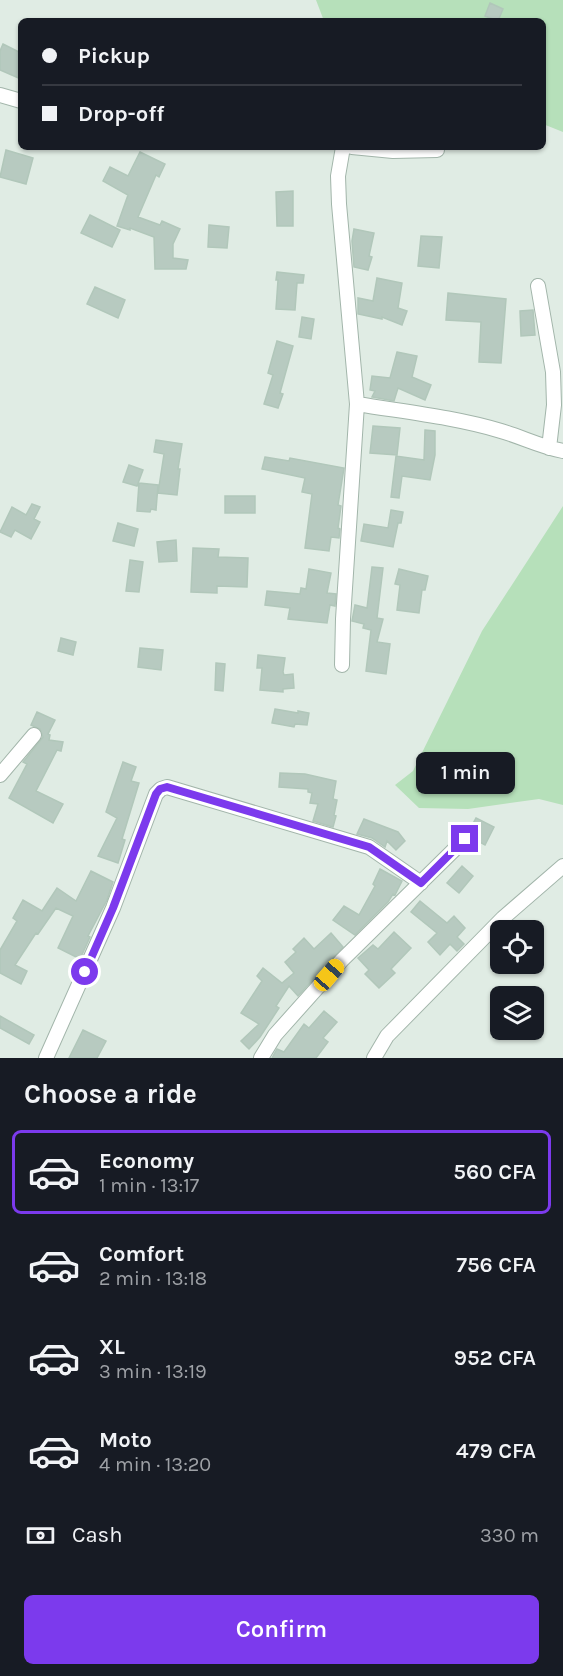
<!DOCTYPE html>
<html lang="en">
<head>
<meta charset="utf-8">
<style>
	body { margin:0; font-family:Karla,sans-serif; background:#242831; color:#f1f3f6; height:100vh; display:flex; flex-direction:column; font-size:22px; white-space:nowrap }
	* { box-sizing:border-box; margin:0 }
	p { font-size:20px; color:#9ea1a6 }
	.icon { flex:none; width:33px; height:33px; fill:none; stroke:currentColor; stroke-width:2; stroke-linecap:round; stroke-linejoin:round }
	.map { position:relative; height:1058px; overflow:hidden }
	.details { display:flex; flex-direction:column; background:#171b24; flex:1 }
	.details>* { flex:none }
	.guide { position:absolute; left:18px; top:18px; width:528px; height:132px; border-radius:9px; box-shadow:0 2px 4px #0004; display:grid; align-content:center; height:132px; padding:0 24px; background:#171b24 }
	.buttons { position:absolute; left:490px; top:920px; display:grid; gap:12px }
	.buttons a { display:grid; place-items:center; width:54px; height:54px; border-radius:9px; background:#171b24; box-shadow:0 2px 4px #0004; font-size:30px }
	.end { position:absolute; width:27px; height:27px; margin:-14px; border:8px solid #7c3aed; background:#fff; box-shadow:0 0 0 3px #fff }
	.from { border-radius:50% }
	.bubble { position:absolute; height:42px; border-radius:9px; background:#171b24; box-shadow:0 2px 4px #0004; font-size:20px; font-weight:600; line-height:42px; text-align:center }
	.car { position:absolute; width:18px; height:36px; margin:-18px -9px; border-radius:8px; box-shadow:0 0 4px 2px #0007; background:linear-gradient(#f5c518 24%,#345 0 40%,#f5c518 0 76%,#345 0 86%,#f5c518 0) }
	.guide b { display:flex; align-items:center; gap:21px; height:57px; font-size:22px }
	.guide b+b { border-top:2px solid #363941 }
	.guide i { width:15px; height:15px; background:#f1f3f6 }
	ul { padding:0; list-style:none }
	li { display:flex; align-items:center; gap:18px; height:84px; margin:0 12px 9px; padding:0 12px; border:3px solid transparent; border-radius:9px }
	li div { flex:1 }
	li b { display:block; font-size:22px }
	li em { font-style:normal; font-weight:600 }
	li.on { border-color:#7c3aed }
	li>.icon { width:54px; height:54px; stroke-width:1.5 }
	h2 { padding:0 24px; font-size:27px; line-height:72px }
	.pay { display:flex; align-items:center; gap:15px; height:66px; padding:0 24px; font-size:22px }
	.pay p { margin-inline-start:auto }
	.button { display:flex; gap:12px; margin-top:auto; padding:12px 24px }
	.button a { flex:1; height:69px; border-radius:9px; background:#7c3aed; color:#fff; font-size:24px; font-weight:600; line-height:69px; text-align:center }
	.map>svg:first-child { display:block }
</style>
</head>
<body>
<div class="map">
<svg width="563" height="1058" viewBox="0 0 563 1058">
	<rect width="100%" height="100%" fill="#e0ece4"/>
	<path fill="#b6e0ba" d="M 316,0 L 563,0 L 563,132 L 543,124 L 543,21 L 324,21 Z
		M 563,506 L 563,805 L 539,799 L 468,809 L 419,808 L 395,785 L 413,771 L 482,631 Z"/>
	<path fill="#b7cac0" stroke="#b1c7ba" stroke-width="1.5" d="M 490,3 L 503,9 L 498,21 L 485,16 Z
		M 3,44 L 21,53 L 21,79 L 0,70 L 0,51 Z
		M 6,150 L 33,158 L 26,184 L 0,177 Z
		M 140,152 L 165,164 L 159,177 L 156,175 L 138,217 L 160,225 L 162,221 L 180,229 L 173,244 L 173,258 L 188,260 L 186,269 L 155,269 L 154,237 L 130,228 L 130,230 L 117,226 L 128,195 L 103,181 L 110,167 L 128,176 Z
		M 293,191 L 293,226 L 277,226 L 276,192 Z
		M 90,215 L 120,230 L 112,247 L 81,233 Z
		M 209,225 L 229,227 L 227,248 L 208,247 Z
		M 354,229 L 374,233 L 369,256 L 372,257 L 368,270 L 354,267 L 352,241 Z
		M 421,236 L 442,237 L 439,268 L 418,266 Z
		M 277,272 L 304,275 L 303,283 L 297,283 L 295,310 L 276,309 L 278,280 L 276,280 Z
		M 377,278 L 402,283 L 398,308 L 407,311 L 402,325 L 382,317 L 382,319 L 358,314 L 358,298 L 373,301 Z
		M 95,287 L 125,300 L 118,318 L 87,304 Z
		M 448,293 L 506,299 L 501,363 L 479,362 L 481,322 L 446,320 Z
		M 533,310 L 535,335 L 521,336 L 520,311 Z
		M 302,317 L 314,319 L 311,339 L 299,337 Z
		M 277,341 L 293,346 L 280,393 L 283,394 L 278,408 L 264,404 L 273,375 L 268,373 Z
		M 397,352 L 417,356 L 412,377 L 431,385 L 425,400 L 398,388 L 394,401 L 372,397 L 375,391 L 370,390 L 372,376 L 390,378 Z
		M 373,426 L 400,428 L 397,455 L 370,453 Z
		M 425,430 L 435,431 L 435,455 L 430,480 L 402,476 L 399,498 L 391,497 L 396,456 L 424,460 Z
		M 156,440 L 182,444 L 178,469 L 180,469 L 177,495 L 158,493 L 164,454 L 154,452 Z
		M 265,457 L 289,461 L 290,458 L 344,468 L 338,505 L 341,506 L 338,528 L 340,529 L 339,538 L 331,537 L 329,551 L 305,548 L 312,494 L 302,492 L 305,478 L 262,469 Z
		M 129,465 L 143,470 L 137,486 L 123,482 Z
		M 139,483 L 158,485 L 156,510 L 151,509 L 150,512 L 137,511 Z
		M 225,496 L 255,496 L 255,513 L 225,513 Z
		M 32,504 L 40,507 L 34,519 L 40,522 L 31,539 L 15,530 L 11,537 L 0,532 L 12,507 L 26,515 Z
		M 391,510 L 403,512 L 401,523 L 398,523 L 393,547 L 361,541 L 364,524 L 388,528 Z
		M 118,523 L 138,529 L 134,546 L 113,541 Z
		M 176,540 L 177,561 L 159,562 L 157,542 Z
		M 193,548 L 219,549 L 218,557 L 248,558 L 247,587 L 217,586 L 217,593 L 191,592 Z
		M 130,560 L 143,562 L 139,592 L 126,591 Z
		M 372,567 L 383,568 L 377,618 L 383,619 L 377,642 L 390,644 L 386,674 L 366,671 L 371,630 L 363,628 L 364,624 L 352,621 L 355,605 L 367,608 Z
		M 309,569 L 331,573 L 327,593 L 336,594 L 335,606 L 330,605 L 327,623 L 288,619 L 290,608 L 265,605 L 267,591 L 300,594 L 301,588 L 306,589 Z
		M 399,569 L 428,576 L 425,590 L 422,590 L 419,613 L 397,610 L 400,585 L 395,584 Z
		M 61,638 L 76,642 L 73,655 L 58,651 Z
		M 140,648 L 163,650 L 161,670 L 138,667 Z
		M 258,655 L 285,658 L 283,672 L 284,675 L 293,674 L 294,688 L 283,689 L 283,692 L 260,690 L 262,668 L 257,668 Z
		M 216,663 L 225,664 L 223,691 L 215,690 Z
		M 275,709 L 298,713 L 298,711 L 309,713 L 307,725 L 295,724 L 294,727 L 272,723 Z
		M 37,712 L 55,720 L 48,734 L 50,735 L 49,740 L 63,742 L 61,751 L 57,750 L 36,791 L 63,804 L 53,823 L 9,798 L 27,764 L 23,762 L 43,737 L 40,729 L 31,725 Z
		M 123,762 L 136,767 L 131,781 L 139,783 L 122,839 L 125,840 L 118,863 L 98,856 L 117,818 L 106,812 Z
		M 280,773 L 305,774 L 336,781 L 333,799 L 337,800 L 334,815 L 336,816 L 333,827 L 313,821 L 318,804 L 310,803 L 312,793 L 308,792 L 308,789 L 279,787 Z
		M 476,818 L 494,827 L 485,845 L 474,839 L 469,831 Z
		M 364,819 L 398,832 L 405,841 L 396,850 L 387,841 L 385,847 L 372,838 L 357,834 Z
		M 462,866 L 473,876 L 459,893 L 447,883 Z
		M 380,869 L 402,881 L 395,895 L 393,894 L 388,902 L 355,935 L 333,920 L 344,906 L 359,915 L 375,886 L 373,884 Z
		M 91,871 L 113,882 L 107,900 L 88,936 L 90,937 L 80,959 L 58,948 L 73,916 L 56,908 L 38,934 L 36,933 L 15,965 L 27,971 L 21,984 L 0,973 L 0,950 L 17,921 L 13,918 L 23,900 L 42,911 L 57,888 L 76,901 Z
		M 420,901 L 447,923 L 454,916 L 465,928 L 457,937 L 464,944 L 457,951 L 450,944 L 440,955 L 428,942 L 437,933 L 411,912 Z
		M 394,932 L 411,948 L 391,969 L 395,973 L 379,988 L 365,974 L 369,970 L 358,958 L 373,945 L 378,949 Z
		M 331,933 L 343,947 L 298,996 L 289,986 L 276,1006 L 279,1008 L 260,1037 L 249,1049 L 241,1041 L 259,1024 L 241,1013 L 262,981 L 257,976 L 263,968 L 282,983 L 294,973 L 285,962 L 296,952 L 293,949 L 304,938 L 314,949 Z
		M 324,1011 L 337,1022 L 323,1038 L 328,1042 L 316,1058 L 272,1058 L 277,1049 L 284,1052 L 304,1024 L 309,1028 Z
		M 0,1016 L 34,1035 L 29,1044 L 0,1028 Z
		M 83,1030 L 106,1041 L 97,1058 L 69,1058 Z"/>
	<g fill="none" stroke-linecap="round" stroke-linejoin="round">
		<defs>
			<path id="minor" d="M 0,95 L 21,101
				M 352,147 L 393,151 L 437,150
				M 538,286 L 553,372 L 554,405 L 549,448
				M 357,404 C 405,412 454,417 501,431 C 522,437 541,447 563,451
				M 342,665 L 343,619 L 357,404 L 339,204 L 338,176 L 343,147
				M 0,775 L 34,735
				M 46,1058 L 113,908 L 156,794 L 161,789 L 167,787 L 369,847 L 421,883
				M 261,1058 L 275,1035 L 342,960 L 465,839
				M 374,1058 L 387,1036 L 503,918 L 563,866"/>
		</defs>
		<use href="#minor" stroke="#a2b5aa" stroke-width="16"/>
		<use href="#minor" stroke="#fff" stroke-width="14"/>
	</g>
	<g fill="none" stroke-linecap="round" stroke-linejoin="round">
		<path stroke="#7c3aed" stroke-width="8" d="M 85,972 L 113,908 L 156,794 L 160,789 L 167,787 L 369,847 L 421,883 L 465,839"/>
	</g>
</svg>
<div class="buttons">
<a><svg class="icon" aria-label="locate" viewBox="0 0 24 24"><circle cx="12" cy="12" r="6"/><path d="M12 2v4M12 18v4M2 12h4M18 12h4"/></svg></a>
<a><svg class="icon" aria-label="layers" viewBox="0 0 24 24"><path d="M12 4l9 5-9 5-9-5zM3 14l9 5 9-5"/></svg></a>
</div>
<i class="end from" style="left:85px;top:972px"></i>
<i class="end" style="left:465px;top:839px"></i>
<div class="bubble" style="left:416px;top:752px;width:99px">1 min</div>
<i class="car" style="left:329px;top:975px;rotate:41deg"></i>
<div class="guide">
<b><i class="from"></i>Pickup</b>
<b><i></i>Drop-off</b>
</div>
</div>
<section class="details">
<h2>Choose a ride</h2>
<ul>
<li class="on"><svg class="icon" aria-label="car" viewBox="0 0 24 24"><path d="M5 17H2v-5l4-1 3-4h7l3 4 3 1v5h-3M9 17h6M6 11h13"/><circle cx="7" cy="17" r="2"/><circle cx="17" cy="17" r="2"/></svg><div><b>Economy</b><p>1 min · 13:17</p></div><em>560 CFA</em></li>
<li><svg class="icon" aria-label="car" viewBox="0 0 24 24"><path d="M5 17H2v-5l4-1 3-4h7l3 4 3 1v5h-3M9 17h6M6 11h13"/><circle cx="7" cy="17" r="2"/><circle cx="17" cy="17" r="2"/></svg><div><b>Comfort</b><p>2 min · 13:18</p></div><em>756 CFA</em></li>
<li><svg class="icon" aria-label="car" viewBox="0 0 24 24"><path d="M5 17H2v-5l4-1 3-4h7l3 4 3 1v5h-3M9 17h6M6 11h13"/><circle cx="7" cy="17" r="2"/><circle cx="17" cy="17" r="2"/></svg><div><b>XL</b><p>3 min · 13:19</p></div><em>952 CFA</em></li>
<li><svg class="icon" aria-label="car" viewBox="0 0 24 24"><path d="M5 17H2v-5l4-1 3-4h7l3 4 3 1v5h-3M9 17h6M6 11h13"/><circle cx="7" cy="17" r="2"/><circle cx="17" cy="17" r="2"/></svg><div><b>Moto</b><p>4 min · 13:20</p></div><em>479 CFA</em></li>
</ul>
<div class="pay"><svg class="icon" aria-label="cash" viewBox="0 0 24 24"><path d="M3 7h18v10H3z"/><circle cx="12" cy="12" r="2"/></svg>Cash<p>330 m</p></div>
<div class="button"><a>Confirm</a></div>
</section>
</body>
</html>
